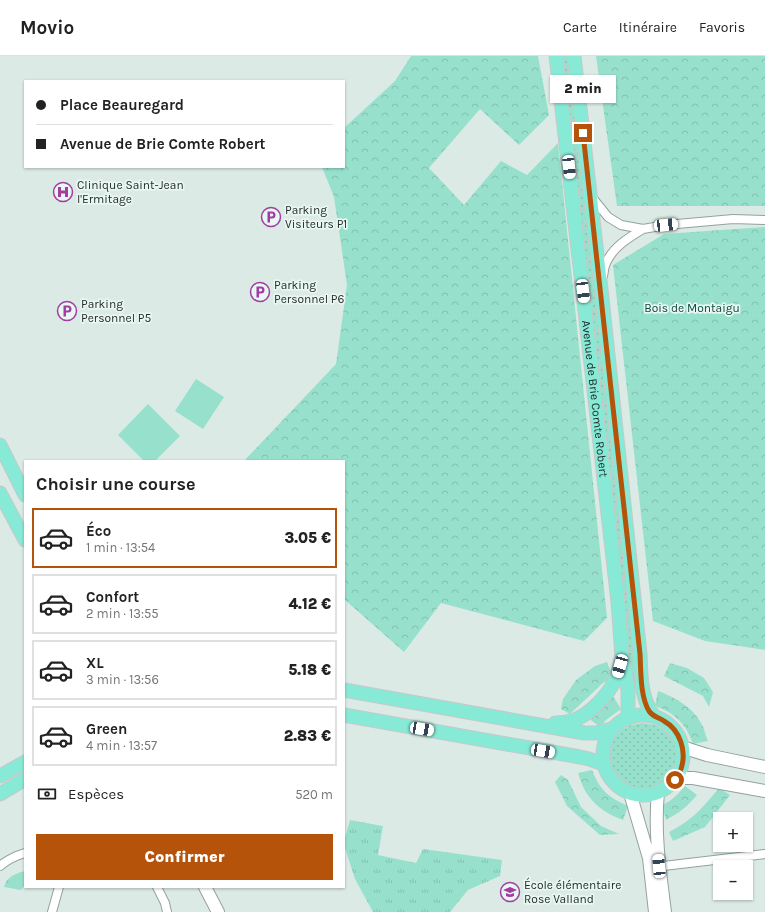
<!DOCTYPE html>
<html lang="fr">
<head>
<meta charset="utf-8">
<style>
	body { margin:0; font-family:Karla,sans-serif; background:#f6f6f6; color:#222; height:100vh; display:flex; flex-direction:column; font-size:15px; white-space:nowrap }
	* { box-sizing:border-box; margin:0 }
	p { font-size:13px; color:#767676 }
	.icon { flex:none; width:22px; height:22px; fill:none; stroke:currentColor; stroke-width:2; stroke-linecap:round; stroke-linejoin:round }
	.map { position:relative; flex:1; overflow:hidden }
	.sheet { position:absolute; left:24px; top:404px; width:321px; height:428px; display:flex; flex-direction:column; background:#fff; border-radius:0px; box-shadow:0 1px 3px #0004 }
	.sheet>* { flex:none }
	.banner { position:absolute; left:24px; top:24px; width:321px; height:88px; border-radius:0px; box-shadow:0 1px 3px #0004; display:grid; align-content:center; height:88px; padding:0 12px; background:#fff }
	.buttons { position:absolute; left:713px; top:756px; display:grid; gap:8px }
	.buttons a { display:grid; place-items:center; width:40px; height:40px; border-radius:0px; background:#fff; box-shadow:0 1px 3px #0004; font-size:20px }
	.end { position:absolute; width:18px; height:18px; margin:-9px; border:5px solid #b45309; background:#fff; box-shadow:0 0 0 2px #fff }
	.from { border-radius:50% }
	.bubble { position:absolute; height:28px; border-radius:0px; background:#fff; box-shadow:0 1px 3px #0004; font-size:13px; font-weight:800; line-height:28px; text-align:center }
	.car { position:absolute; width:12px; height:24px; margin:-12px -6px; border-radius:5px; box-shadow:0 0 3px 1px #0007; background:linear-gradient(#fff 24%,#345 0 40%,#fff 0 76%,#345 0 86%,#fff 0) }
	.banner b { display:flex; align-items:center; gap:14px; height:38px; font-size:15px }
	.banner b+b { border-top:1px solid #e0e0e0 }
	.banner i { width:10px; height:10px; background:#222 }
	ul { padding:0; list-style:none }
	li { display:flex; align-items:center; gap:12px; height:60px; margin:0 8px 6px; padding:0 4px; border:2px solid #e0e0e0; border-radius:0px }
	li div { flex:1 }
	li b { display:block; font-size:15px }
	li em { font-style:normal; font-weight:800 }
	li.selected { border-color:#b45309 }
	li>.icon { width:36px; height:36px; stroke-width:1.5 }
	h2 { padding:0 12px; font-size:18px; line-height:48px }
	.pay { display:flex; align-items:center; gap:10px; height:44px; padding:0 12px; font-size:15px }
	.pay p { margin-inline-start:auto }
	.action { display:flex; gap:8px; margin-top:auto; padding:8px 12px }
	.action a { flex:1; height:46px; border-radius:0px; background:#b45309; color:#fff; font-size:16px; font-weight:800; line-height:46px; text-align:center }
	header { display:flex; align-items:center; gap:24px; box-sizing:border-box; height:56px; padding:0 20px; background:#fff; border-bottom:1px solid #e0e0e0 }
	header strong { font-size:19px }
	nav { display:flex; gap:22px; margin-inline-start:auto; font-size:14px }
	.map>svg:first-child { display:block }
</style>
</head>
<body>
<header>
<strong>Movio</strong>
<nav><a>Carte</a><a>Itinéraire</a><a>Favoris</a></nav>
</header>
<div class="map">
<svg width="765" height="856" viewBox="0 0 765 856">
	<defs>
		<pattern id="grass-dots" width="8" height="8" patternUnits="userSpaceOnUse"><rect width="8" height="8" fill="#97e1cc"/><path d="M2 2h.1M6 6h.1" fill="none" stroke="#82c1af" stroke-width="1.8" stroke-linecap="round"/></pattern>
		<pattern id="forest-crowns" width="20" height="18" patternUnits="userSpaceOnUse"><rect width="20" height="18" fill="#97e1cc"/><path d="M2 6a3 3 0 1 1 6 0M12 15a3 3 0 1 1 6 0" fill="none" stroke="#82c1af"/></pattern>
		<pattern id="park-tufts" width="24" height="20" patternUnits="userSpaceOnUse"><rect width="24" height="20" fill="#97e1cc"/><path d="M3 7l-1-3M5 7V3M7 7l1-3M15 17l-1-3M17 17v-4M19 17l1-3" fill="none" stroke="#82c1af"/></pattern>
	</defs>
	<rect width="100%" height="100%" fill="#dbeae5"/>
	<path fill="url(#grass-dots)" d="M 559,0 L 569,0 L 639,633 L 631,634 Z
		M609 701a34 34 0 1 1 68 0a34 34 0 1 1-68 0Z"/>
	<path fill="url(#forest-crowns)" d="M 411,0 L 538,0 L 549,59 L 519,89 L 480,53 L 429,112 L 464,149 L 501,105 L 527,119 L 558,87 L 607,562 L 584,585 L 441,547 L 404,596 L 344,543 L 344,405 L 244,405 L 336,308 L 347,229 L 334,141 L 322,111 L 344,111 L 344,72 L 395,25 Z
		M 596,0 L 765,0 L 765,150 L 617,150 Z
		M 765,171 L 765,594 L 705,585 L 653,565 L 613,209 L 664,178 Z
		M 607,606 L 613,622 L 603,627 L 570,658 L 561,653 L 563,643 L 576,624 L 595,610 Z
		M 670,607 L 687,612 L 704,622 L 713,636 L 709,651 L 703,640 L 664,620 Z
		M 658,635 C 677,642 696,653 704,673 C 705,677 706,681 708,685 L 693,688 C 686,668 675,657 655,650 Z
		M 613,640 L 621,653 L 606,664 L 600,671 L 588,662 Z
		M 592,714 C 600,734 608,741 628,750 L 623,764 C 599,755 585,742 578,717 Z
		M 561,719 L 568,724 L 581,751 L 601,770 L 619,778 L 600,779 L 567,750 L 555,726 Z
		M 685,730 L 697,739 C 688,750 679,757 666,764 L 662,749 C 672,745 678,738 685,730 Z
		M 719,732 L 730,739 L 705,771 L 673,785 L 669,776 C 693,764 703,751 719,732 Z"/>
	<path fill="url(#park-tufts)" d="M 350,764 L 383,770 L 378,799 L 416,807 L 423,793 L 502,804 L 500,820 L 468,834 L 450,856 L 373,856 L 355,823 L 344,789 L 344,785 Z
		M 25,815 L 25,829 L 21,834 L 4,831 C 7,820 15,818 25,815 Z"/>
	<path fill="#97e1cc" d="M 196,323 L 224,341 L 203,373 L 175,355 Z
		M 148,348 L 180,380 L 155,405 L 144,405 L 118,379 Z"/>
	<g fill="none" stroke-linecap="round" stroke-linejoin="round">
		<defs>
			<path id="street" d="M 591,140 L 608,161 L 621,169 L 643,173 L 666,169 L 733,163 L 765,164
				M 603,220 C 604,216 604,211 606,207 C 613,191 628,182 643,173
				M 0,810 C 7,804 15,800 25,797
				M 655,811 L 765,798
				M 157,831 L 165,847 L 167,856
				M 52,856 L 59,831"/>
			<path id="secondary" d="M 682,691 L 707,699 L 765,711
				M 675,724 L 684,722 L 693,722 L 765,735
				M 658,736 C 654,777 660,816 665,856
				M 630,737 L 649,802 L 655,856
				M 205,831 L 218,856"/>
			<g id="primary">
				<path id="s1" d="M 556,0 L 618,546 L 622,601 L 628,635 L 628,661"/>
				<path d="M 574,0 L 601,233 L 640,598 C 641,619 640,642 654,660"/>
				<path d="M 0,389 L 25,439"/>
				<path d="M 0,437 L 25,484"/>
				<path d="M 344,634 L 584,677 L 596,677 L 611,673"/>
				<circle cx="643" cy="699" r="40"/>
				<path d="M 344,659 L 580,701 L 589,703 L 603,708"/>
				<path d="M 555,667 C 561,667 568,666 574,664 C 589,659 607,640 614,626 C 618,619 619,612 621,605"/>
				<path d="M 0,720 L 25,706"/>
				<path d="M 0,738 L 25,723"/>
			</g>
		</defs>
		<use href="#street" stroke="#94a29e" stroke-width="10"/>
		<use href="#secondary" stroke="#94a29e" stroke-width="14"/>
		<use href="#primary" stroke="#c7c8c8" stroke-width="15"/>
		<use href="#street" stroke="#fff" stroke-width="8"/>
		<use href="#secondary" stroke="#fff" stroke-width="12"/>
		<use href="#primary" stroke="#87ead6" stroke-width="13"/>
	</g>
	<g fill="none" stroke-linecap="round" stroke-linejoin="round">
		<path stroke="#b45309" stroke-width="5" d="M 583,77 L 640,598 C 641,615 640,640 649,655 C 653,661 658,661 664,665 C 680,674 687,695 681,713 C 679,717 677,720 675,724"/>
	</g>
	<defs>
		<symbol id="hospital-ring" viewBox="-11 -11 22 22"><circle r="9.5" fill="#e8f7f2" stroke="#a23ea3" stroke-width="1.5"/><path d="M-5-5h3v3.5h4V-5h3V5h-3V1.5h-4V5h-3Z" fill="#a23ea3"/></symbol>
		<symbol id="parking-ring" viewBox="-11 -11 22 22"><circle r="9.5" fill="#e8f7f2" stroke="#a23ea3" stroke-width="1.5"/><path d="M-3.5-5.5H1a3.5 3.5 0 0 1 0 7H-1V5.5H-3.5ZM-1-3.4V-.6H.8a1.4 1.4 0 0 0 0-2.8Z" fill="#a23ea3"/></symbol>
		<symbol id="school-ring" viewBox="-11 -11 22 22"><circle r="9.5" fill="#e8f7f2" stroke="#a23ea3" stroke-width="1.5"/><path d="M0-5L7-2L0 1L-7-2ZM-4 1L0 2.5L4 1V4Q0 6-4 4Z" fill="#a23ea3"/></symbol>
	</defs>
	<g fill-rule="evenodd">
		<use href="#hospital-ring" x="52" y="125" width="22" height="22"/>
		<use href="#parking-ring" x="260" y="150" width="22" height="22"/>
		<use href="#parking-ring" x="249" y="225" width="22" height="22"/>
		<use href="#parking-ring" x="56" y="244" width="22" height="22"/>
		<use href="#school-ring" x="499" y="825" width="22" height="22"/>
	</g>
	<g text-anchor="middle" stroke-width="3.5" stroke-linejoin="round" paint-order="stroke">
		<g font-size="12" fill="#262c2a" stroke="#e8f7f2" text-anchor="start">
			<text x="77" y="133">Clinique Saint-Jean<tspan x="77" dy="14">l'Ermitage</tspan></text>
			<text x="285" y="158">Parking<tspan x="285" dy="14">Visiteurs P1</tspan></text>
			<text x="274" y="233">Parking<tspan x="274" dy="14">Personnel P6</tspan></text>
			<text x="81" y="252">Parking<tspan x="81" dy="14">Personnel P5</tspan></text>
			<text x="524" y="833">École élémentaire<tspan x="524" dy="14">Rose Valland</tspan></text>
		</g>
		<g font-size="12" fill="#0e493c" stroke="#e8f7f2">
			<text x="692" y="256">Bois de Montaigu</text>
		</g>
		<g font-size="12" fill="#262c2a" stroke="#e8f7f2">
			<text dy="4" stroke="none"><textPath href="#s1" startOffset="345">Avenue de Brie Comte Robert</textPath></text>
		</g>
	</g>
</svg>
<div class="buttons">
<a>+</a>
<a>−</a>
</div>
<i class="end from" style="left:675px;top:724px"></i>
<i class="end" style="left:583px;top:77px"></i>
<div class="bubble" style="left:550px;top:19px;width:66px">2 min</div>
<i class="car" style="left:569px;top:111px;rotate:174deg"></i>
<i class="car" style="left:666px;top:169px;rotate:84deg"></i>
<i class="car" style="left:583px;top:235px;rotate:173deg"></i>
<i class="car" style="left:620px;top:610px;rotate:196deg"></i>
<i class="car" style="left:422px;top:673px;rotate:100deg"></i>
<i class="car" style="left:543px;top:695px;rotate:100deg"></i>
<i class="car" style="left:659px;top:810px;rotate:355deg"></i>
<div class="banner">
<b><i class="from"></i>Place Beauregard</b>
<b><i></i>Avenue de Brie Comte Robert</b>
</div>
<section class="sheet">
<h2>Choisir une course</h2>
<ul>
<li class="selected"><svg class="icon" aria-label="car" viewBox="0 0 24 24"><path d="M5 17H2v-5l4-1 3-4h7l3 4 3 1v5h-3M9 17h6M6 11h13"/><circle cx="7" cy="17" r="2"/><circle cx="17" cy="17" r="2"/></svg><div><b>Éco</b><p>1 min · 13:54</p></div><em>3.05 €</em></li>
<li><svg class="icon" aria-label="car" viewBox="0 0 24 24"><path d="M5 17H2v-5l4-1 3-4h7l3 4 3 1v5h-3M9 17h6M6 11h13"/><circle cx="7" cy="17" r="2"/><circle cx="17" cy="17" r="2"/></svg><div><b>Confort</b><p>2 min · 13:55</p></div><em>4.12 €</em></li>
<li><svg class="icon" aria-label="car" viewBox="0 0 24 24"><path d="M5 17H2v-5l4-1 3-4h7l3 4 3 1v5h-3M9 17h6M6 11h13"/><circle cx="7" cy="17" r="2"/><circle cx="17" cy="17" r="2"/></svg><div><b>XL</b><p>3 min · 13:56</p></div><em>5.18 €</em></li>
<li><svg class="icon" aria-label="car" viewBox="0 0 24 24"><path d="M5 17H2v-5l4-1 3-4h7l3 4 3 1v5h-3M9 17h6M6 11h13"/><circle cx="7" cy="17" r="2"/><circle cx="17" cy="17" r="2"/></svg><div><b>Green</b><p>4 min · 13:57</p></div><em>2.83 €</em></li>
</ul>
<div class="pay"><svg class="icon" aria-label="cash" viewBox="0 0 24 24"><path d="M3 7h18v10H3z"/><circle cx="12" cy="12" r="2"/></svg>Espèces<p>520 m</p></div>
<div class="action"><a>Confirmer</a></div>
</section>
</div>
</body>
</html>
